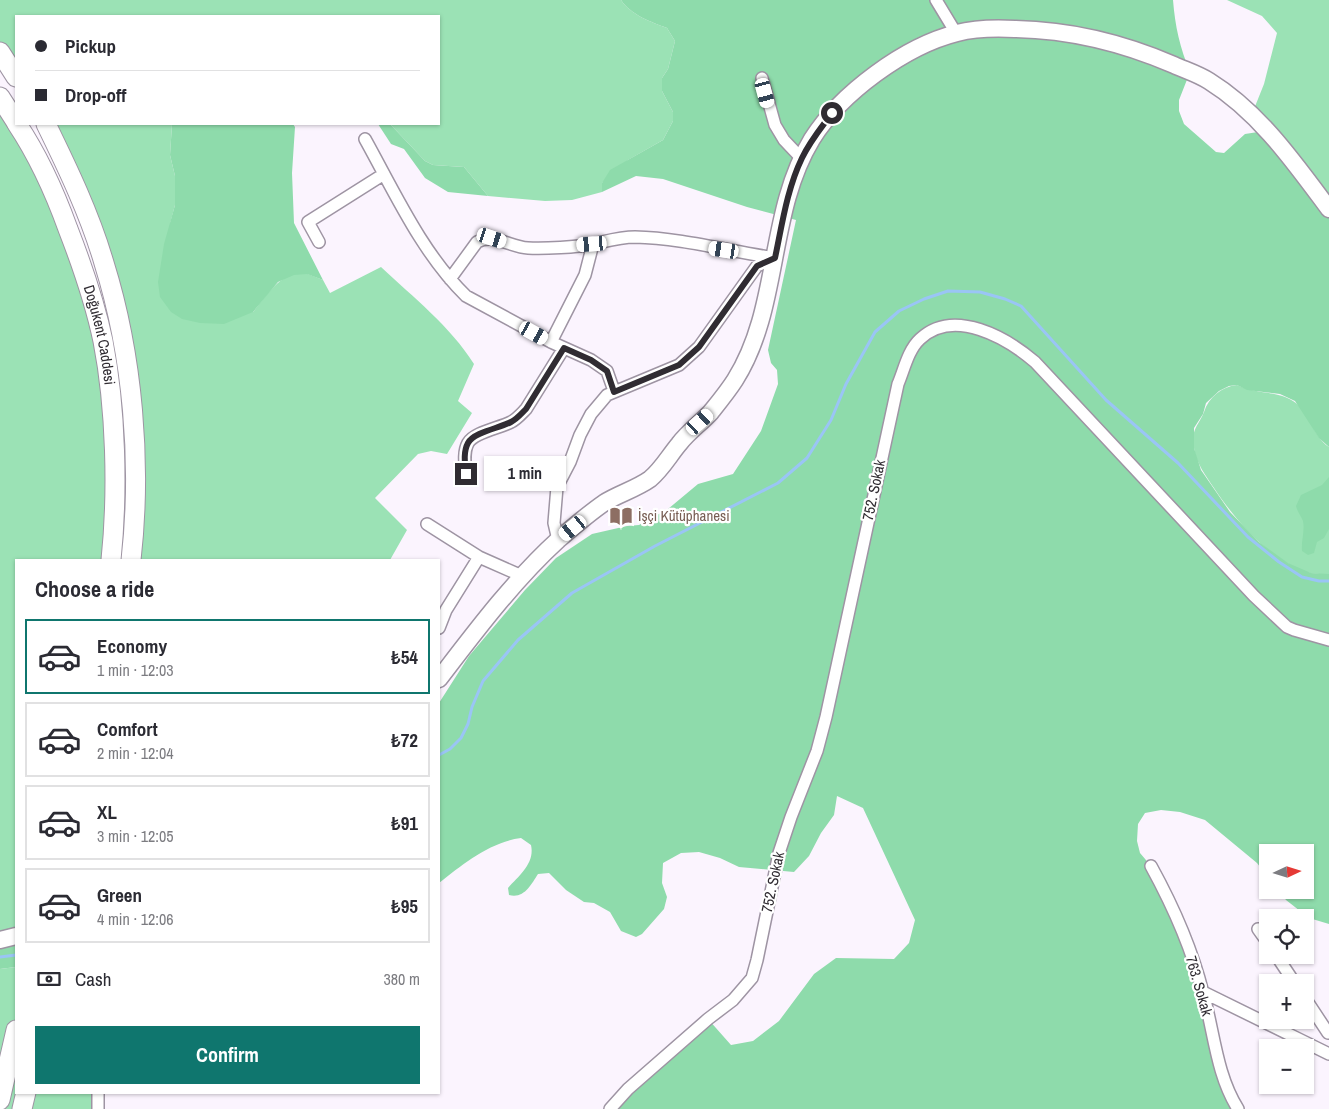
<!DOCTYPE html>
<html lang="en">
<head>
<meta charset="utf-8">
<style>
	body { margin:0; font-family:"Archivo Narrow",sans-serif; background:#f2f2f3; color:#2b2b33; height:100vh; display:flex; flex-direction:column; font-size:19px; white-space:nowrap }
	* { box-sizing:border-box; margin:0 }
	p { font-size:16px; color:#7c7c81 }
	.icon { flex:none; width:28px; height:28px; fill:none; stroke:currentColor; stroke-width:2; stroke-linecap:round; stroke-linejoin:round }
	.map { position:relative; flex:1; overflow:hidden }
	.details { position:absolute; left:15px; top:559px; width:425px; height:535px; display:flex; flex-direction:column; background:#fff; border-radius:0px; box-shadow:0 1px 4px #0004 }
	.details>* { flex:none }
	.guide { position:absolute; left:15px; top:15px; width:425px; height:110px; border-radius:0px; box-shadow:0 1px 4px #0004; display:grid; align-content:center; height:110px; padding:0 20px; background:#fff }
	.needle { width:32px; rotate:86deg }
	.fabs { position:absolute; left:1259px; top:844px; display:grid; gap:10px }
	.fabs a { display:grid; place-items:center; width:55px; height:55px; border-radius:0px; background:#fff; box-shadow:0 1px 4px #0004; font-size:25px }
	.end { position:absolute; width:22px; height:22px; margin:-11px; border:6px solid #302c32; background:#fff; box-shadow:0 0 0 2px #fff }
	.from { border-radius:50% }
	.bubble { position:absolute; height:35px; border-radius:0px; background:#fff; box-shadow:0 1px 4px #0004; font-size:16px; font-weight:700; line-height:35px; text-align:center }
	.car { position:absolute; width:15px; height:30px; margin:-15px -8px; border-radius:6px; box-shadow:0 0 4px 1px #0007; background:linear-gradient(#fff 24%,#345 0 40%,#fff 0 76%,#345 0 86%,#fff 0) }
	.guide b { display:flex; align-items:center; gap:18px; height:48px; font-size:19px }
	.guide b+b { border-top:1px solid #e1e1e2 }
	.guide i { width:12px; height:12px; background:#2b2b33 }
	ul { padding:0; list-style:none }
	li { display:flex; align-items:center; gap:15px; height:75px; margin:0 10px 8px; padding:0 10px; border:2px solid #e1e1e2; border-radius:0px }
	li div { flex:1 }
	li b { display:block; font-size:19px }
	li em { font-style:normal; font-weight:700 }
	li.current { border-color:#0f766e }
	li>.icon { width:45px; height:45px; stroke-width:1.5 }
	h2 { padding:0 20px; font-size:22px; line-height:60px }
	.pay { display:flex; align-items:center; gap:12px; height:55px; padding:0 20px; font-size:19px }
	.pay p { margin-inline-start:auto }
	.primary-button { display:flex; gap:10px; margin-top:auto; padding:10px 20px }
	.primary-button a { flex:1; height:58px; border-radius:0px; background:#0f766e; color:#fff; font-size:20px; font-weight:700; line-height:58px; text-align:center }
	.map>svg:first-child { display:block }
</style>
</head>
<body>
<div class="map">
<svg width="1329" height="1109" viewBox="0 0 1329 1109">
	<rect width="100%" height="100%" fill="#fbf4fe"/>
	<path fill="#9be2b5" d="M 0,0 L 621,0 C 631,15 651,22 667,28 L 675,41 L 668,69 L 662,78 L 662,91 L 673,112 L 673,121 L 663,140 L 628,160 L 602,183 L 602,192 L 572,200 L 545,201 L 488,196 L 464,167 L 433,165 L 425,161 L 390,124 L 439,124 L 439,16 L 16,16 L 16,77 L 0,52 Z
		M 1227,0 L 1329,0 L 1329,209 L 1252,114 L 1264,84 L 1277,33 L 1262,16 Z
		M 0,97 L 17,124 L 102,341 L 111,560 L 16,560 L 16,936 L 0,940 Z
		M 46,124 L 172,124 L 170,155 L 175,176 L 175,205 L 170,224 L 253,312 C 267,295 283,268 308,274 C 313,276 318,278 323,280 L 330,293 L 381,267 C 414,298 450,326 474,364 L 458,401 L 472,413 L 447,454 L 431,451 L 418,454 L 375,498 L 407,530 L 390,560 L 131,560 L 122,336 Z
		M 1237,385 C 1255,394 1278,391 1293,401 C 1309,410 1313,437 1329,447 L 1329,574 C 1323,574 1316,574 1310,573 C 1270,561 1236,521 1214,488 C 1206,476 1196,463 1194,448 C 1191,428 1198,427 1204,412 C 1209,397 1221,387 1237,385 Z
		M 16,967 L 16,1092 L 98,1093 L 98,1109 L 0,1109 L 0,969 Z"/>
	<path fill="#8edbab" d="M 621,0 L 1173,0 C 1175,26 1180,48 1190,72 L 1179,100 L 1179,111 L 1184,124 L 1216,152 L 1224,153 L 1245,134 L 1258,132 L 1329,209 L 1329,447 L 1319,438 L 1295,401 L 1280,394 L 1247,390 L 1237,385 L 1229,386 L 1219,391 L 1206,403 L 1203,414 L 1194,428 L 1194,448 L 1201,470 L 1230,512 L 1259,542 L 1288,563 L 1311,573 L 1329,574 L 1329,924 L 1309,918 L 1286,900 L 1278,890 L 1305,890 L 1305,852 L 1268,852 L 1267,876 L 1257,863 L 1205,820 L 1180,812 L 1161,810 L 1145,813 L 1138,824 L 1137,841 L 1140,853 L 1151,866 L 1165,892 L 1238,1109 L 610,1109 L 708,1019 L 731,1045 L 753,1041 L 779,1021 L 814,974 L 836,958 L 894,959 L 909,943 L 915,920 L 863,808 L 837,796 L 834,815 L 821,833 L 809,856 L 794,872 L 739,867 L 720,858 L 699,852 L 681,853 L 663,863 L 662,883 L 667,897 L 664,909 L 642,934 L 636,937 L 621,931 L 610,912 L 594,903 L 584,902 L 566,890 L 549,873 L 538,874 C 531,885 524,899 509,895 L 508,888 C 520,875 535,863 531,845 L 521,838 C 490,842 463,864 439,883 L 439,703 L 469,656 L 525,590 L 556,558 L 592,534 L 627,526 L 639,525 L 668,509 L 698,484 L 733,474 L 761,431 L 778,384 L 777,370 L 771,363 L 768,350 L 796,220 L 747,207 L 663,179 L 636,176 L 602,192 L 602,183 L 610,170 L 663,140 L 673,121 L 673,112 L 662,91 L 662,78 L 668,69 L 675,41 L 667,28 C 651,22 631,15 621,0 Z
		M 172,124 L 293,124 L 295,127 L 292,173 L 294,223 L 323,280 L 307,274 L 294,275 L 278,282 L 253,312 L 224,324 L 200,323 L 182,319 L 171,312 L 160,297 L 158,282 L 164,244 L 175,205 L 175,176 L 170,155 Z
		M 378,124 L 390,124 L 425,161 L 433,165 L 464,167 L 488,196 L 448,192 L 425,178 L 404,149 L 391,144 Z
		M 1329,477 L 1329,529 L 1324,538 L 1317,542 L 1314,553 L 1308,555 L 1302,551 C 1301,541 1305,531 1303,521 C 1301,516 1297,511 1296,506 L 1301,495 L 1322,485 Z
		M 16,936 L 16,967 L 0,969 L 0,940 Z"/>
	<g fill="none" stroke-linecap="round" stroke-linejoin="round">
		<path stroke="#9ac5f5" stroke-width="3" d="M 439,755 L 450,749 L 461,738 L 468,724 L 472,707 L 483,681 L 518,640 L 572,593 L 655,546 L 778,483 L 807,458 L 831,420 L 846,384 L 875,332 L 899,311 L 924,299 L 948,291 L 980,292 L 1005,299 L 1021,306 L 1106,400 L 1178,463 L 1248,537 L 1279,562 L 1302,577 L 1319,581 L 1329,581
			M 0,957 L 16,955"/>
		<defs>
			<path id="street" d="M 936,0 L 956,33
				M 762,78 L 775,125 L 784,140 L 802,159
				M 365,139 C 395,193 422,253 466,296 L 551,342 L 591,360 L 607,371 L 614,391
				M 319,242 L 308,222 L 384,174
				M 450,279 L 477,242 C 494,233 510,247 528,248 C 544,249 577,247 593,244 C 607,241 620,237 635,237 C 680,238 729,251 775,258
				M 551,342 L 585,275 L 593,244
				M 466,474 C 465,464 463,452 468,443 C 474,432 500,428 511,422 C 517,419 521,414 526,409 L 564,348
				M 427,524 L 479,557 L 522,576
				M 558,540 L 554,523 L 557,487 L 570,462 L 580,435 L 591,414 L 607,395 L 679,365 L 699,347 L 757,266 L 775,258
				M 439,628 L 446,610 L 479,557
				M 1151,866 C 1173,906 1192,949 1203,993 C 1214,1031 1216,1074 1238,1109
				M 1258,929 L 1268,943
				M 1276,955 L 1294,982
				M 1203,992 L 1329,1054
				M 1305,998 L 1328,1033
				M 98,1109 L 98,1092
				M 610,1109 L 628,1089 L 708,1019 L 733,1000 L 752,978 L 757,960 L 779,853 L 791,817 L 817,751 L 826,717 L 898,384 C 904,370 908,350 920,339 C 954,307 1007,338 1035,362 L 1254,596 L 1287,627 L 1294,630 L 1329,640"/>
			<path id="secondary" d="M 439,679 C 475,632 514,580 558,540 C 572,528 588,514 604,503 C 618,494 636,489 650,479 C 662,469 669,456 679,444 C 688,432 701,423 711,412 C 719,402 728,391 735,380 C 781,307 767,213 812,139 C 841,93 905,46 957,33 C 976,28 996,28 1015,29 C 1070,30 1123,43 1174,65 C 1185,70 1198,74 1209,81 C 1259,112 1294,162 1329,209
				M 0,940 L 16,936"/>
			<g id="primary">
				<path d="M 0,52 L 16,77"/>
				<path d="M 0,97 L 16,122"/>
				<path id="s1" d="M 17,124 C 39,157 55,193 68,229 C 82,265 95,303 103,341 C 116,408 118,493 111,560"/>
				<path d="M 46,124 C 68,169 90,215 104,263 C 133,356 142,464 131,560"/>
				<path d="M 0,1100 L 16,1030"/>
				<path d="M 22,1109 L 26,1092"/>
			</g>
		</defs>
		<use href="#street" stroke="#9e94a3" stroke-width="14"/>
		<use href="#secondary" stroke="#9e94a3" stroke-width="19"/>
		<use href="#primary" stroke="#9e94a3" stroke-width="21"/>
		<use href="#street" stroke="#fff" stroke-width="11"/>
		<use href="#secondary" stroke="#fff" stroke-width="16"/>
		<use href="#primary" stroke="#fff" stroke-width="19"/>
	</g>
	<g fill="none" stroke-linecap="round" stroke-linejoin="round">
		<path stroke="#302c32" stroke-width="6" d="M 466,474 C 465,464 463,452 468,443 C 474,432 500,428 511,422 C 517,419 521,414 526,409 L 564,348 L 591,360 L 607,371 L 614,392 L 679,365 L 699,347 L 757,266 L 775,258 C 782,225 787,189 802,158 C 810,141 821,128 832,113"/>
	</g>
	<defs>
		<symbol id="library-bare" viewBox="-9 -9 18 18"><path d="M-6-4Q-3-5.5-.7-3.5V5Q-3 3-6 4ZM6-4Q3-5.5 .7-3.5V5Q3 3 6 4Z" fill="#8d6e63" stroke="#fff" stroke-width="2.5" paint-order="stroke"/></symbol>
	</defs>
	<g fill-rule="evenodd">
		<use href="#library-bare" x="605" y="500" width="32" height="32"/>
	</g>
	<g text-anchor="middle" stroke-width="4.5" stroke-linejoin="round" paint-order="stroke">
		<g font-size="15" fill="#302c32" stroke="#fff">
			<text dy="5" stroke="none"><textPath href="#s1" startOffset="228">Doğukent Caddesi</textPath></text>
			<text transform="translate(874 490) rotate(-78)" y="5">752. Sokak</text>
			<text transform="translate(773 882) rotate(-78)" y="5">752. Sokak</text>
			<text transform="translate(1199 986) rotate(74)" y="5">763. Sokak</text>
		</g>
		<g font-size="15" fill="#785e54" stroke="#fff" text-anchor="start">
			<text x="638" y="521">İşçi Kütüphanesi</text>
		</g>
	</g>
</svg>
<div class="fabs">
<a><svg class="needle" viewBox="-14 -14 28 28"><path d="M0-13l5 13h-10z" fill="#e53935"/><path d="M0 13l5-13h-10z" fill="#7c7c81"/></svg></a>
<a><svg class="icon" aria-label="locate" viewBox="0 0 24 24"><circle cx="12" cy="12" r="6"/><path d="M12 2v4M12 18v4M2 12h4M18 12h4"/></svg></a>
<a>+</a>
<a>−</a>
</div>
<i class="end from" style="left:832px;top:113px"></i>
<i class="end" style="left:466px;top:474px"></i>
<div class="bubble" style="left:484px;top:456px;width:82px">1 min</div>
<i class="car" style="left:765px;top:93px;rotate:165deg"></i>
<i class="car" style="left:492px;top:238px;rotate:108deg"></i>
<i class="car" style="left:592px;top:244px;rotate:266deg"></i>
<i class="car" style="left:724px;top:250px;rotate:279deg"></i>
<i class="car" style="left:534px;top:333px;rotate:119deg"></i>
<i class="car" style="left:700px;top:422px;rotate:48deg"></i>
<i class="car" style="left:573px;top:528px;rotate:231deg"></i>
<div class="guide">
<b><i class="from"></i>Pickup</b>
<b><i></i>Drop-off</b>
</div>
<section class="details">
<h2>Choose a ride</h2>
<ul>
<li class="current"><svg class="icon" aria-label="car" viewBox="0 0 24 24"><path d="M5 17H2v-5l4-1 3-4h7l3 4 3 1v5h-3M9 17h6M6 11h13"/><circle cx="7" cy="17" r="2"/><circle cx="17" cy="17" r="2"/></svg><div><b>Economy</b><p>1 min · 12:03</p></div><em>₺54</em></li>
<li><svg class="icon" aria-label="car" viewBox="0 0 24 24"><path d="M5 17H2v-5l4-1 3-4h7l3 4 3 1v5h-3M9 17h6M6 11h13"/><circle cx="7" cy="17" r="2"/><circle cx="17" cy="17" r="2"/></svg><div><b>Comfort</b><p>2 min · 12:04</p></div><em>₺72</em></li>
<li><svg class="icon" aria-label="car" viewBox="0 0 24 24"><path d="M5 17H2v-5l4-1 3-4h7l3 4 3 1v5h-3M9 17h6M6 11h13"/><circle cx="7" cy="17" r="2"/><circle cx="17" cy="17" r="2"/></svg><div><b>XL</b><p>3 min · 12:05</p></div><em>₺91</em></li>
<li><svg class="icon" aria-label="car" viewBox="0 0 24 24"><path d="M5 17H2v-5l4-1 3-4h7l3 4 3 1v5h-3M9 17h6M6 11h13"/><circle cx="7" cy="17" r="2"/><circle cx="17" cy="17" r="2"/></svg><div><b>Green</b><p>4 min · 12:06</p></div><em>₺95</em></li>
</ul>
<div class="pay"><svg class="icon" aria-label="cash" viewBox="0 0 24 24"><path d="M3 7h18v10H3z"/><circle cx="12" cy="12" r="2"/></svg>Cash<p>380 m</p></div>
<div class="primary-button"><a>Confirm</a></div>
</section>
</div>
</body>
</html>
